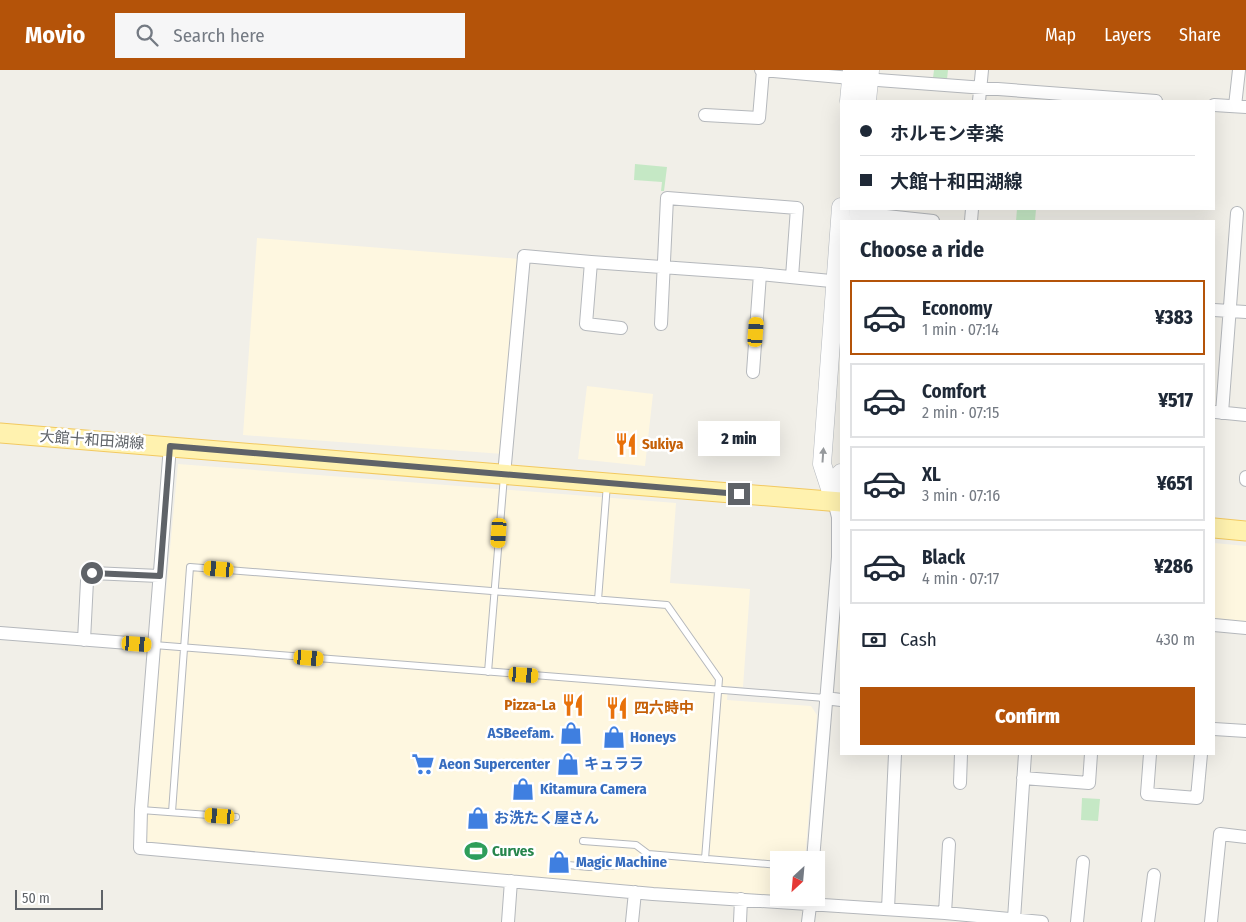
<!DOCTYPE html>
<html lang="en">
<head>
<meta charset="utf-8">
<style>
	body { margin:0; font-family:"Fira Sans Condensed","Noto Sans JP",sans-serif; background:#f6f6f7; color:#1f2937; height:100vh; display:flex; flex-direction:column; font-size:19px; white-space:nowrap }
	* { box-sizing:border-box; margin:0 }
	p { font-size:16px; color:#747a83 }
	.icon { flex:none; width:28px; height:28px; fill:none; stroke:currentColor; stroke-width:2; stroke-linecap:round; stroke-linejoin:round }
	.map { position:relative; flex:1; overflow:hidden }
	.sheet { position:absolute; left:840px; top:150px; width:375px; height:535px; display:flex; flex-direction:column; background:#fff; border-radius:0px; box-shadow:0 5px 20px #0002 }
	.sheet>* { flex:none }
	.guide { position:absolute; left:840px; top:30px; width:375px; height:110px; border-radius:0px; box-shadow:0 5px 20px #0002; display:grid; align-content:center; height:110px; padding:0 20px; background:#fff }
	.needle { width:32px; rotate:206deg }
	.fabs { position:absolute; left:770px; top:781px; display:grid; gap:10px }
	.fabs a { display:grid; place-items:center; width:55px; height:55px; border-radius:0px; background:#fff; box-shadow:0 5px 20px #0002; font-size:25px }
	.scale { position:absolute; left:15px; bottom:12px; width:88px; box-sizing:border-box; padding-left:5px; border:2px solid #5f6368; border-top:0; font-size:14px; line-height:18px; white-space:nowrap; color:#5f6368; -webkit-text-stroke:4px #fff; paint-order:stroke }
	.end { position:absolute; width:22px; height:22px; margin:-11px; border:6px solid #5f6368; background:#fff; box-shadow:0 0 0 2px #fff }
	.from { border-radius:50% }
	.bubble { position:absolute; height:35px; border-radius:0px; background:#fff; box-shadow:0 5px 20px #0002; font-size:16px; font-weight:800; line-height:35px; text-align:center }
	.car { position:absolute; width:15px; height:30px; margin:-15px -8px; border-radius:6px; box-shadow:0 0 4px 1px #0007; background:linear-gradient(#f5c518 24%,#345 0 40%,#f5c518 0 76%,#345 0 86%,#f5c518 0) }
	.guide b { display:flex; align-items:center; gap:18px; height:48px; font-size:19px }
	.guide b+b { border-top:1px solid #e0e1e3 }
	.guide i { width:12px; height:12px; background:#1f2937 }
	ul { padding:0; list-style:none }
	li { display:flex; align-items:center; gap:15px; height:75px; margin:0 10px 8px; padding:0 10px; border:2px solid #e0e1e3; border-radius:0px }
	li div { flex:1 }
	li b { display:block; font-size:19px }
	li em { font-style:normal; font-weight:800 }
	li.active { border-color:#b45309 }
	li>.icon { width:45px; height:45px; stroke-width:1.5 }
	h2 { padding:0 20px; font-size:22px; line-height:60px }
	.pay { display:flex; align-items:center; gap:12px; height:55px; padding:0 20px; font-size:19px }
	.pay p { margin-inline-start:auto }
	.cta { display:flex; gap:10px; margin-top:auto; padding:10px 20px }
	.cta a { flex:1; height:58px; border-radius:0px; background:#b45309; color:#fff; font-size:20px; font-weight:800; line-height:58px; text-align:center }
	header { display:flex; align-items:center; gap:30px; box-sizing:border-box; height:70px; padding:0 25px; background:#b45309; color:#fff }
	header strong { font-size:24px }
	nav { display:flex; gap:28px; margin-inline-start:auto; font-size:18px }
	.search { width:350px; height:45px; background:#f6f6f7; display:flex; align-items:center; gap:12px; box-sizing:border-box; padding:0 18px; border-radius:0px; color:#747a83; font-size:19px }
	.map>svg:first-child { display:block }
</style>
</head>
<body>
<header>
<strong>Movio</strong>
<div class="search"><svg class="icon" aria-label="search" viewBox="0 0 24 24"><circle cx="10" cy="10" r="6"/><path d="M15 15l6 6"/></svg>Search here</div>
<nav><a>Map</a><a>Layers</a><a>Share</a></nav>
</header>
<div class="map">
<svg width="1246" height="852" viewBox="0 0 1246 852">
	<rect width="100%" height="100%" fill="#f1efe8"/>
	<path fill="#fef7e0" d="M 257,168 L 519,189 L 503,384 L 243,365 Z
		M 587,316 L 653,324 L 645,396 L 578,389 Z
		M 178,394 L 676,433 L 670,513 L 750,519 L 743,617 L 728,616 L 727,630 L 811,636 L 817,645 L 805,790 L 779,790 L 779,828 L 785,829 L 152,776 L 143,766 Z
		M 1214,473 L 1246,476 L 1246,552 L 1214,548 Z
		M 841,528 L 841,580 L 837,580 Z"/>
	<path fill="#c5e8c5" d="M 934,0 L 948,0 L 947,9 L 933,8 Z
		M 635,94 L 667,97 L 664,121 L 661,121 L 662,112 L 634,110 Z
		M 1017,139 L 1036,139 L 1035,151 L 1016,151 Z
		M 1082,728 L 1100,729 L 1098,751 L 1081,750 Z"/>
	<g fill="none" stroke-linecap="round" stroke-linejoin="round">
		<defs>
			<path id="lane" d="M 598,530 L 607,414
				M 154,575 L 825,628
				M 488,602 L 504,406
				M 141,740 L 236,747
				M 172,742 L 190,497 L 667,535 L 719,609 L 705,789
				M 583,771 L 636,775 L 648,784 L 779,795
				M 568,795 L 589,797 L 637,794 L 648,784"/>
			<path id="street" d="M 761,0 L 851,8 L 1156,31
				M 979,31 L 982,0
				M 1214,35 L 1246,37
				M 1235,36 L 1239,0
				M 705,45 L 759,48 L 763,0
				M 858,143 L 933,151
				M 971,151 L 972,139
				M 591,192 L 586,254 L 621,258
				M 1214,240 L 1246,242
				M 661,254 L 667,128 L 797,138 L 792,207
				M 753,302 L 760,204
				M 1216,342 L 1246,345
				M 1222,343 L 1237,143
				M 170,376 L 141,740 L 140,778 L 653,824 L 945,843 L 1042,852
				M 504,405 L 524,186 L 591,192 L 760,204 L 841,212
				M 1246,407 L 1246,410
				M 1214,555 L 1246,558
				M 0,563 L 154,575
				M 84,570 L 87,511 L 92,503 L 159,506
				M 825,628 L 841,630
				M 1214,659 L 1246,661
				M 1150,684 L 1147,724 L 1197,728 L 1201,684
				M 1023,708 L 1089,713 L 1091,684
				M 960,713 L 961,684
				M 813,790 L 838,487 L 838,447 L 834,431
				M 888,839 L 895,684
				M 945,843 L 949,774
				M 1014,849 L 1025,684
				M 508,852 L 511,811
				M 632,852 L 635,822
				M 740,852 L 741,829
				M 808,852 L 811,828
				M 1077,852 L 1083,792
				M 1148,852 L 1154,805
				M 1211,852 L 1220,764 L 1246,767"/>
			<path id="secondary" d="M 849,31 L 852,0
				M 867,31 L 870,0
				M 858,151 L 859,139
				M 834,431 L 822,394 L 841,137
				M 834,431 L 841,403"/>
			<path id="primary" d="M 0,363 L 841,432
				M 1214,458 L 1246,461"/>
		</defs>
		<use href="#lane" stroke="#b5b8bc" stroke-width="8"/>
		<use href="#street" stroke="#b5b8bc" stroke-width="14"/>
		<use href="#secondary" stroke="#b6babf" stroke-width="19"/>
		<use href="#primary" stroke="#f2c960" stroke-width="21"/>
		<use href="#lane" stroke="#fff" stroke-width="6"/>
		<use href="#street" stroke="#fff" stroke-width="12"/>
		<use href="#secondary" stroke="#fff" stroke-width="18"/>
		<use href="#primary" stroke="#fff2af" stroke-width="19"/>
	</g>
	<defs><path id="oneway-solid" d="M-6-.8H1V-3.2L6.5 0L1 3.2V.8H-6Z" transform="scale(1.25)"/></defs>
	<use fill="#979a9d" href="#oneway-solid" transform="translate(823 385) rotate(-86)"/>
	<g fill="none" stroke-linecap="round" stroke-linejoin="round">
		<path stroke="#5f6368" stroke-width="6" d="M 92,503 L 160,506 L 170,376 L 739,424"/>
	</g>
	<defs>
		<symbol id="restaurant-bare" viewBox="-9 -9 18 18"><path d="M-5-6h1v4h1v-4h1v4h1v-4h1v5L-1.5 .5V6h-2V.5L-5-1ZM5-6V6H3V1.5H1.5Q1.5-4 5-6Z" fill="#e8710a" stroke="#fff" stroke-width="2.5" paint-order="stroke"/></symbol>
		<symbol id="shop-bare" viewBox="-9 -9 18 18"><path d="M-5-2.5h2.3a2.7 3.5 0 0 1 5.4 0H5L5.5 6h-11ZM-1.5-2.5h3a1.5 2.3 0 0 0-3 0Z" fill="#3f7fe0" stroke="#fff" stroke-width="2.5" paint-order="stroke"/></symbol>
		<symbol id="supermarket-bare" viewBox="-9 -9 18 18"><path d="M-6-5.5h2.5l.6 2H6L4.5 2H-2.5L-4.4-4H-6ZM-1.5 3.2a1.3 1.3 0 1 0 .1 0ZM3 3.2a1.3 1.3 0 1 0 .1 0Z" fill="#3f7fe0" stroke="#fff" stroke-width="2.5" paint-order="stroke"/></symbol>
		<symbol id="stadium-bare" viewBox="-9 -9 18 18"><path d="M0-5a6.5 5 0 1 0 0 10a6.5 5 0 1 0 0-10ZM-3.5-1.8h7v3.6h-7Z" fill="#2e9e5b" stroke="#fff" stroke-width="2.5" paint-order="stroke"/></symbol>
	</defs>
	<g fill-rule="evenodd">
		<use href="#restaurant-bare" x="610" y="358" width="32" height="32"/>
		<use href="#restaurant-bare" x="557" y="619" width="32" height="32"/>
		<use href="#restaurant-bare" x="601" y="622" width="32" height="32"/>
		<use href="#shop-bare" x="555" y="647" width="32" height="32"/>
		<use href="#shop-bare" x="598" y="651" width="32" height="32"/>
		<use href="#supermarket-bare" x="407" y="678" width="32" height="32"/>
		<use href="#shop-bare" x="552" y="678" width="32" height="32"/>
		<use href="#shop-bare" x="507" y="703" width="32" height="32"/>
		<use href="#shop-bare" x="462" y="732" width="32" height="32"/>
		<use href="#stadium-bare" x="460" y="765" width="32" height="32"/>
		<use href="#shop-bare" x="543" y="776" width="32" height="32"/>
	</g>
	<g text-anchor="middle" stroke-width="5" stroke-linejoin="round" paint-order="stroke">
		<g font-size="15" fill="#5f6368" stroke="#fff">
			<text transform="translate(92 370) rotate(4)" y="5">大館十和田湖線</text>
		</g>
		<g font-size="15" font-weight="bold" fill="#c56008" stroke="#fff" text-anchor="start">
			<text x="642" y="379">Sukiya</text>
			<text x="556" y="640" text-anchor="end">Pizza-La</text>
			<text x="634" y="643">四六時中</text>
		</g>
		<g font-size="15" font-weight="bold" fill="#366cbe" stroke="#fff" text-anchor="start">
			<text x="554" y="668" text-anchor="end">ASBeefam.</text>
			<text x="630" y="672">Honeys</text>
			<text x="439" y="699">Aeon Supercenter</text>
			<text x="584" y="699">キュララ</text>
			<text x="540" y="724">Kitamura Camera</text>
			<text x="494" y="753">お洗たく屋さん</text>
			<text x="576" y="797">Magic Machine</text>
		</g>
		<g font-size="15" font-weight="bold" fill="#27864d" stroke="#fff" text-anchor="start">
			<text x="492" y="786">Curves</text>
		</g>
	</g>
</svg>
<div class="fabs">
<a><svg class="needle" viewBox="-14 -14 28 28"><path d="M0-13l5 13h-10z" fill="#e53935"/><path d="M0 13l5-13h-10z" fill="#747a83"/></svg></a>
</div>
<div class="scale">50 m</div>
<i class="end from" style="left:92px;top:503px"></i>
<i class="end" style="left:739px;top:424px"></i>
<div class="bubble" style="left:698px;top:351px;width:82px">2 min</div>
<i class="car" style="left:756px;top:262px;rotate:4deg"></i>
<i class="car" style="left:499px;top:463px;rotate:184deg"></i>
<i class="car" style="left:219px;top:499px;rotate:275deg"></i>
<i class="car" style="left:137px;top:574px;rotate:94deg"></i>
<i class="car" style="left:309px;top:588px;rotate:95deg"></i>
<i class="car" style="left:524px;top:605px;rotate:94deg"></i>
<i class="car" style="left:220px;top:746px;rotate:274deg"></i>
<div class="guide">
<b><i class="from"></i>ホルモン幸楽</b>
<b><i></i>大館十和田湖線</b>
</div>
<section class="sheet">
<h2>Choose a ride</h2>
<ul>
<li class="active"><svg class="icon" aria-label="car" viewBox="0 0 24 24"><path d="M5 17H2v-5l4-1 3-4h7l3 4 3 1v5h-3M9 17h6M6 11h13"/><circle cx="7" cy="17" r="2"/><circle cx="17" cy="17" r="2"/></svg><div><b>Economy</b><p>1 min · 07:14</p></div><em>¥383</em></li>
<li><svg class="icon" aria-label="car" viewBox="0 0 24 24"><path d="M5 17H2v-5l4-1 3-4h7l3 4 3 1v5h-3M9 17h6M6 11h13"/><circle cx="7" cy="17" r="2"/><circle cx="17" cy="17" r="2"/></svg><div><b>Comfort</b><p>2 min · 07:15</p></div><em>¥517</em></li>
<li><svg class="icon" aria-label="car" viewBox="0 0 24 24"><path d="M5 17H2v-5l4-1 3-4h7l3 4 3 1v5h-3M9 17h6M6 11h13"/><circle cx="7" cy="17" r="2"/><circle cx="17" cy="17" r="2"/></svg><div><b>XL</b><p>3 min · 07:16</p></div><em>¥651</em></li>
<li><svg class="icon" aria-label="car" viewBox="0 0 24 24"><path d="M5 17H2v-5l4-1 3-4h7l3 4 3 1v5h-3M9 17h6M6 11h13"/><circle cx="7" cy="17" r="2"/><circle cx="17" cy="17" r="2"/></svg><div><b>Black</b><p>4 min · 07:17</p></div><em>¥286</em></li>
</ul>
<div class="pay"><svg class="icon" aria-label="cash" viewBox="0 0 24 24"><path d="M3 7h18v10H3z"/><circle cx="12" cy="12" r="2"/></svg>Cash<p>430 m</p></div>
<div class="cta"><a>Confirm</a></div>
</section>
</div>
</body>
</html>
